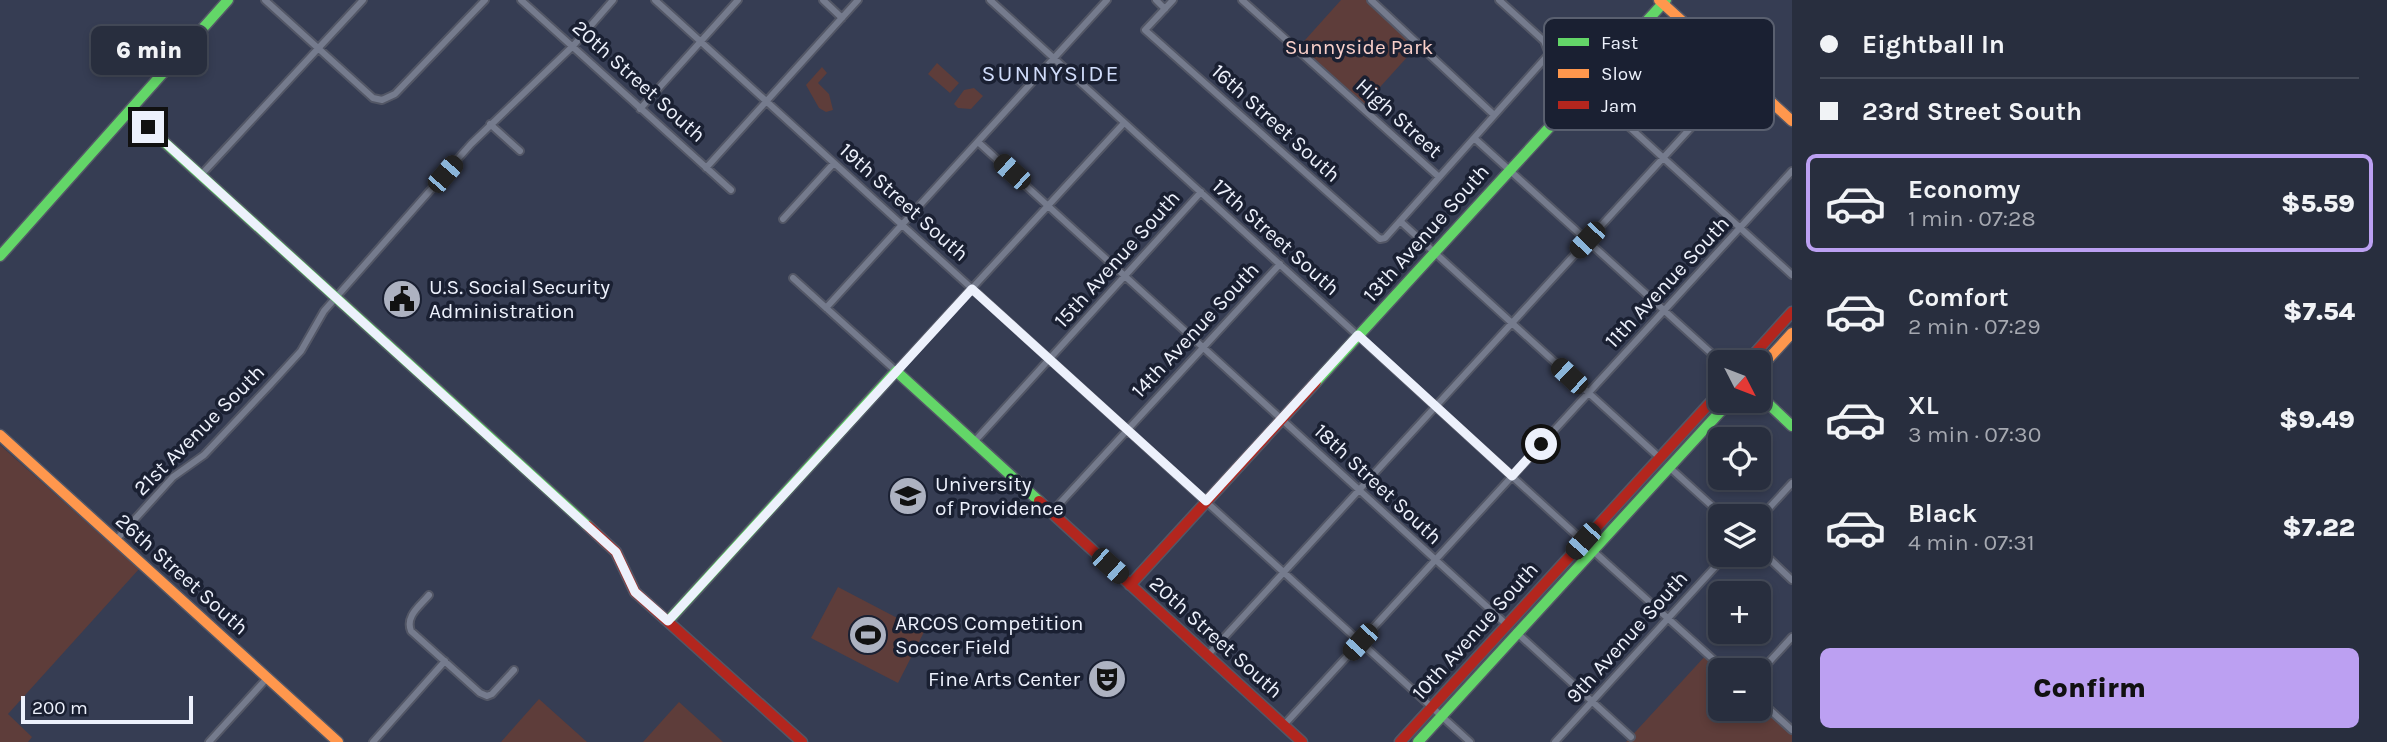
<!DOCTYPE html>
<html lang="en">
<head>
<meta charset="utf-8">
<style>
	body { margin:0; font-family:Karla,sans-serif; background:#303645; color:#f1f3f6; height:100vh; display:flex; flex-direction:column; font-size:26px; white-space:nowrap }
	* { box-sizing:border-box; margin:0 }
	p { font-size:23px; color:#a5a8b0 }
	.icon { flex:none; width:38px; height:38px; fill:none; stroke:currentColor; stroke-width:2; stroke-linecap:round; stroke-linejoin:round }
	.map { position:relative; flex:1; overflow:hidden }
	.details { display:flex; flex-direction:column; background:#282e3e; width:595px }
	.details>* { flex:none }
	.top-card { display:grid; align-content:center; height:154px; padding:0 28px; background:#282e3e }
	.needle { width:46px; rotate:132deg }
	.buttons { position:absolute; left:1708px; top:350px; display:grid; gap:14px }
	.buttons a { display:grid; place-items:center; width:63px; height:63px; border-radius:10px; background:#282e3e; box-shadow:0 4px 10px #0003,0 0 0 2px #444a58; font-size:35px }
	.scale { position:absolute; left:21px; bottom:18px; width:172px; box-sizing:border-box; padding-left:7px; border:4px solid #edf1fc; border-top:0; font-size:19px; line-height:24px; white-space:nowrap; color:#edf1fc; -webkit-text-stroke:5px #1a2032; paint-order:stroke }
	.end { position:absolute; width:32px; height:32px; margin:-16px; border:9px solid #edf1fc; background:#111; box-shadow:0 0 0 4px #111 }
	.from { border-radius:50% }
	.bubble { position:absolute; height:49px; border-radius:10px; background:#282e3e; box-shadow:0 4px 10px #0003,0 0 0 2px #444a58; font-size:23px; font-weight:800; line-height:49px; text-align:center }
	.car { position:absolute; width:21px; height:42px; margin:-21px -10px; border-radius:9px; box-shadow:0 0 5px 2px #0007; background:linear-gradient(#222 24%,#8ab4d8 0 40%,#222 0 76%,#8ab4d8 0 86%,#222 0) }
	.top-card b { display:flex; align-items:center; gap:24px; height:66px; font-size:26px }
	.top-card b+b { border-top:2px solid #444a58 }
	.top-card i { width:18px; height:18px; background:#f1f3f6 }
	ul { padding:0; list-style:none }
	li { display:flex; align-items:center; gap:21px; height:98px; margin:0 14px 10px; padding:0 14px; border:4px solid transparent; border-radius:10px }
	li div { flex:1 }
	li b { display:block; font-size:26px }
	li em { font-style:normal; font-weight:800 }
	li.active { border-color:#bca0f2 }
	li>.icon { width:63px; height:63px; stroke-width:1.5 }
	.button { display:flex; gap:14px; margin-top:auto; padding:14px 28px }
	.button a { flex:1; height:80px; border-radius:10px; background:#bca0f2; color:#111; font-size:28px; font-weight:800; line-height:80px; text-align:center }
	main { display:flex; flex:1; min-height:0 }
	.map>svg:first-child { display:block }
</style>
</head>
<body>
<main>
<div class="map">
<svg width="1792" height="742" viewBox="0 0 1792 742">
	<rect width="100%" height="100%" fill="#363d53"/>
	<path fill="#5e3d3a" d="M 1341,0 L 1371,0 L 1419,44 L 1362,107 L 1297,49 Z
		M 937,63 L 959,83 L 950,93 L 928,74 Z
		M 822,67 L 827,73 L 818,83 L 829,94 L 833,110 L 826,112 L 819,108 L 806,85 Z
		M 974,88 L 983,96 L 971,109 L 958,108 L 954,104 L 964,90 Z
		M 0,445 L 139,569 L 8,714 L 32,737 L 28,742 L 0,742 Z
		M 838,587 L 924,632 L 898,683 L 811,638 Z
		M 1707,654 L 1725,670 L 1720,670 L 1720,709 L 1759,709 L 1759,700 L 1792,730 L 1792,742 L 1626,742 Z
		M 539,699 L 587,742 L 501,742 Z
		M 679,702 L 723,742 L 643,742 Z"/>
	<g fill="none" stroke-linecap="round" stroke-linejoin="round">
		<defs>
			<path id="street" d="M 265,0 L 373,98 L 382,100 L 395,94 L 485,0
				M 521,0 L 731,190
				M 655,0 L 1470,742
				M 823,0 L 842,18
				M 990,0 L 1584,542
				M 1156,0 L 1165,9
				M 1173,0 L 1145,30 L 1380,239 L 1385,238 L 1549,54
				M 1242,0 L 1439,177
				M 1371,0 L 1494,115
				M 1499,0 L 1544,41 L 1549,54 L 1792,275
				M 640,109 L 738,0
				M 490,124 L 520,151
				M 1474,138 L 1721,362
				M 978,142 L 1507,625
				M 706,168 L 858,0
				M 201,175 L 363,0
				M 783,219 L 834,163
				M 1400,221 L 1660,458
				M 793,278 L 896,371 L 1124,123
				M 826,308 L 1107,0
				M 974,442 L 1201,192
				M 1668,466 L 1723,516
				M 1051,513 L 1280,264
				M 1759,519 L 1792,483
				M 116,540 L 173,477 L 204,455 L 269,386 L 301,351 L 324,311 L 471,144 L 573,46 L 613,0
				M 1591,549 L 1725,670
				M 1759,549 L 1792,580
				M 429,595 C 420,606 405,616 411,631 L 480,693 L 487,696 L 492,694 L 514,670
				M 1516,632 L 1631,737
				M 1208,655 L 1740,74
				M 1759,673 L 1792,637
				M 1759,700 L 1792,730
				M 1284,725 L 1792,171
				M 209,742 L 268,677
				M 373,742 L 445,661
				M 1555,742 L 1726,555"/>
			<path id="fast" d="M 130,111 L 588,526
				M 0,256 L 228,0
				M 1316,382 L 1666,0
				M 1759,395 L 1792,426
				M 668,621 L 896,371 L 1039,501
				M 1418,742 L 1730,401"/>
			<path id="slow" d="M 1659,0 L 1792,121
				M 1759,369 L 1792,333
				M 0,435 L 338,742"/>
			<path id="jam" d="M 1747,362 L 1792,312
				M 1039,501 L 1302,742
				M 588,526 L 616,552 L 635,592 L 802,742
				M 1130,585 L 1316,382
				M 1400,742 L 1720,392"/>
		</defs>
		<use href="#street" stroke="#535766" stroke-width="10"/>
		<use href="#fast" stroke="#535766" stroke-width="13"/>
		<use href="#slow" stroke="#535766" stroke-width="13"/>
		<use href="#jam" stroke="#535766" stroke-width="13"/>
		<use href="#street" stroke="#757b8d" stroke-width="6"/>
		<use href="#fast" stroke="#63d668" stroke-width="10"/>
		<use href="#slow" stroke="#ff974d" stroke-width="10"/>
		<use href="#jam" stroke="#b3261e" stroke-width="10"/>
	</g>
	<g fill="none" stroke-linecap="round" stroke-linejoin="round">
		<path stroke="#edf1fc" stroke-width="9" d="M 148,127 L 616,552 L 635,592 L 668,621 L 972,289 L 1206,501 L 1358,335 L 1512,476 L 1541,444"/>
	</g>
	<defs>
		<symbol id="civic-disc" viewBox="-11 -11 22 22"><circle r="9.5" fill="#adb2c1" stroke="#1a2032"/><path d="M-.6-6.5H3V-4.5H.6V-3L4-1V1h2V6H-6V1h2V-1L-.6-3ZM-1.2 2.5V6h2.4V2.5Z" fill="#111"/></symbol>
		<symbol id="university-disc" viewBox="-11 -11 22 22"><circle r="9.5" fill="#adb2c1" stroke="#1a2032"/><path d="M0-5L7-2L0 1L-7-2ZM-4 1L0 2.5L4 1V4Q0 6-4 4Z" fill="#111"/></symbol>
		<symbol id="stadium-disc" viewBox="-11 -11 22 22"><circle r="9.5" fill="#adb2c1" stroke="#1a2032"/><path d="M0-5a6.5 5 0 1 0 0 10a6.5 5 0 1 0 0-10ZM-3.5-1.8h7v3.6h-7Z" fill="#111"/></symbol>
		<symbol id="theatre-disc" viewBox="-11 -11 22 22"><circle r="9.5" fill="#adb2c1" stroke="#1a2032"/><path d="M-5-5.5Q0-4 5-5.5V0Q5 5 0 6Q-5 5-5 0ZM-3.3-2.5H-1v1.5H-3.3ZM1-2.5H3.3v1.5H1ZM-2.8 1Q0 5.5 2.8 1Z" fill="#111"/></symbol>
	</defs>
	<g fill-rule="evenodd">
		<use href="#civic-disc" x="380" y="277" width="44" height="44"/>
		<use href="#university-disc" x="886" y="474" width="44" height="44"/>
		<use href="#stadium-disc" x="846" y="613" width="44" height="44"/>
		<use href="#theatre-disc" x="1085" y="657" width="44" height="44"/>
	</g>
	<g text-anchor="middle" stroke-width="7" stroke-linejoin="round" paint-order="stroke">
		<g font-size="21" fill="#fad0ca" stroke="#1a2032">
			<text x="1359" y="54">Sunnyside Park</text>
		</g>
		<g font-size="21" fill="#edf1fc" stroke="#1a2032">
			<text transform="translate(639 81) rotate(42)" y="7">20th Street South</text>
			<text transform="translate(1399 118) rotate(42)" y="7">High Street</text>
			<text transform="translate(1276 123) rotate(42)" y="7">16th Street South</text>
			<text transform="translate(904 202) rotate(42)" y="7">19th Street South</text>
			<text transform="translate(1426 233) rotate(-48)" y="7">13th Avenue South</text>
			<text transform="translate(1276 237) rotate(42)" y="7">17th Street South</text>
			<text transform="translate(1117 259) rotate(-48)" y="7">15th Avenue South</text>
			<text transform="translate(1667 282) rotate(-47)" y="7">11th Avenue South</text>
			<text transform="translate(1195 330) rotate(-47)" y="7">14th Avenue South</text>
			<text transform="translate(199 430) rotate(-45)" y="7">21st Avenue South</text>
			<text transform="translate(1378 484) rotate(43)" y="7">18th Street South</text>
			<text transform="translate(182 574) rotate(42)" y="7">26th Street South</text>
			<text transform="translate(1475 631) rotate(-48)" y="7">10th Avenue South</text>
			<text transform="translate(1216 637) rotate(42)" y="7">20th Street South</text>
			<text transform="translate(1627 637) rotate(-48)" y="7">9th Avenue South</text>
		</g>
		<g font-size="21" fill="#edf1fc" stroke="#1a2032" text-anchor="start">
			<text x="429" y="294">U.S. Social Security<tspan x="429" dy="24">Administration</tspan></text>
			<text x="935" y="491">University<tspan x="935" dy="24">of Providence</tspan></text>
			<text x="895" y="630">ARCOS Competition<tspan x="895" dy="24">Soccer Field</tspan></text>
			<text x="1080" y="686" text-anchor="end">Fine Arts Center</text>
		</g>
		<g font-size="23" letter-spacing="2" fill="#d0dcfa" stroke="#1a2032">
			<text x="1051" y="81">SUNNYSIDE</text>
		</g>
	</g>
	<rect x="1544" y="18" width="230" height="112" rx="10" fill="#1a2032" stroke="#595f6f" stroke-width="2"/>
	<rect x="1558" y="38" width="31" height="8" fill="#63d668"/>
	<rect x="1558" y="69" width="31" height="9" fill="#ff974d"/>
	<rect x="1558" y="101" width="31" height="8" fill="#b3261e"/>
	<g font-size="19" fill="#edf1fc">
		<text x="1601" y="49">Fast</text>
		<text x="1601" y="80">Slow</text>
		<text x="1601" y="112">Jam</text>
	</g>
</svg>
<div class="buttons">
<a><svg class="needle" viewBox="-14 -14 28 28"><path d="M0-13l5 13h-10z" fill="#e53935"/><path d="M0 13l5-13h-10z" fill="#a5a8b0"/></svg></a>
<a><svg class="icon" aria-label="locate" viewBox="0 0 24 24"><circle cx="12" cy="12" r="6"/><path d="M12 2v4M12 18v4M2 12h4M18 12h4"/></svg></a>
<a><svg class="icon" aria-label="layers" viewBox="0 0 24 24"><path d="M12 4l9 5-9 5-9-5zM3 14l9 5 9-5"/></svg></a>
<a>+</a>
<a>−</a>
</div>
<div class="scale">200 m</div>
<i class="end from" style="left:1541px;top:444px"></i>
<i class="end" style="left:148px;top:127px"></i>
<div class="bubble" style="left:91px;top:26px;width:116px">6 min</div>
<i class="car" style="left:1012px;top:172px;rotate:312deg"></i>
<i class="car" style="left:445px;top:174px;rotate:41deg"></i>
<i class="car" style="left:1587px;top:240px;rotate:223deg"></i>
<i class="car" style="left:1569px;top:376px;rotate:313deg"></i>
<i class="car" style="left:1583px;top:541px;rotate:222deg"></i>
<i class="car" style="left:1110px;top:566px;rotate:132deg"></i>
<i class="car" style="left:1360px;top:642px;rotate:222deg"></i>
</div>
<section class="details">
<div class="top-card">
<b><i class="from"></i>Eightball In</b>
<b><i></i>23rd Street South</b>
</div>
<ul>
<li class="active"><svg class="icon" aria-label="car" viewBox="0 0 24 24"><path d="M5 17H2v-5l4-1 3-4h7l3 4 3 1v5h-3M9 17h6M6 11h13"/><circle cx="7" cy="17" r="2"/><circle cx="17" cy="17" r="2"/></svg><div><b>Economy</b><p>1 min · 07:28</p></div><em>$5.59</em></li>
<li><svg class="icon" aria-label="car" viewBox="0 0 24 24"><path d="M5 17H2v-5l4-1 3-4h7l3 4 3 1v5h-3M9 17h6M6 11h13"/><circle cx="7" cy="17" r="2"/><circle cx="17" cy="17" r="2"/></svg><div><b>Comfort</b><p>2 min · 07:29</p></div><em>$7.54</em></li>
<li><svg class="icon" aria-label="car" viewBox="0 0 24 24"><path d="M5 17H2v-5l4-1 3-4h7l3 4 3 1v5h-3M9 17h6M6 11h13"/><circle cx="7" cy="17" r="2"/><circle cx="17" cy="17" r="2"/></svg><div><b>XL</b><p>3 min · 07:30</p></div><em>$9.49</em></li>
<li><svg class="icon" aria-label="car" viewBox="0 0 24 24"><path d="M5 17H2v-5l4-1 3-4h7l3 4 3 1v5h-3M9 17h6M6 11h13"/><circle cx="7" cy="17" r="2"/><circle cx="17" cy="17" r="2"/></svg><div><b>Black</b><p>4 min · 07:31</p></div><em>$7.22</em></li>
</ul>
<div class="button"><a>Confirm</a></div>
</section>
</main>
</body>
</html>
